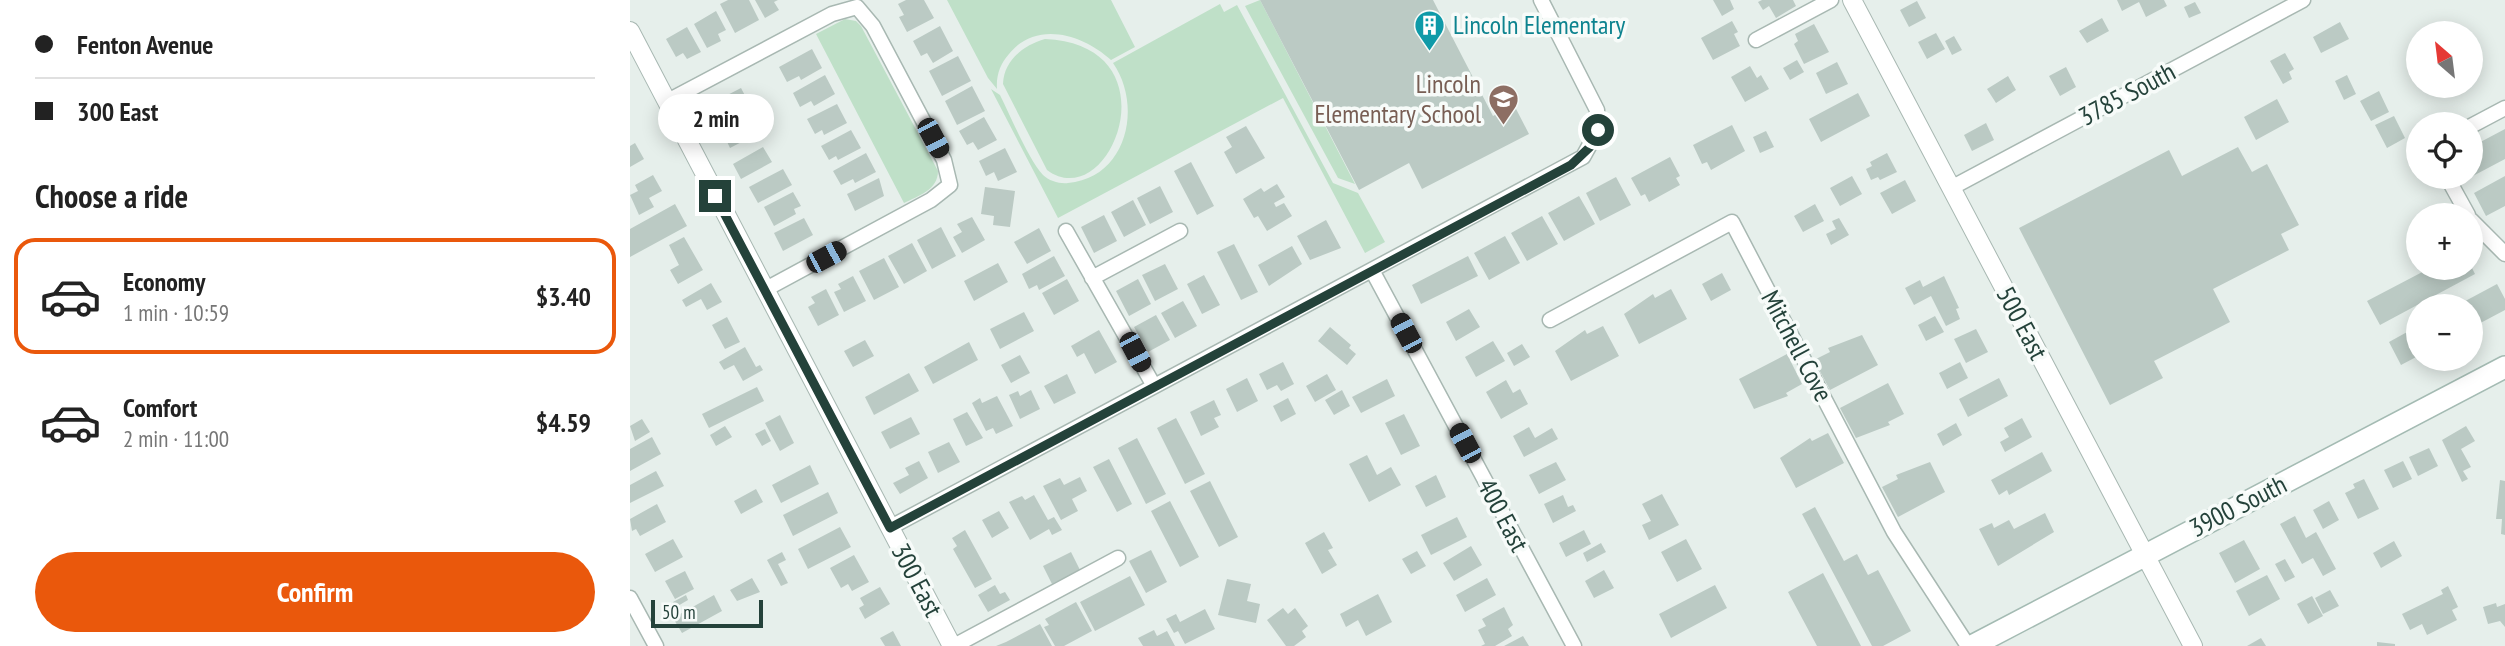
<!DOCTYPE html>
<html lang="en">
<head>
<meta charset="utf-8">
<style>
	body { margin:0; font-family:"PT Sans Narrow",sans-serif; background:#f6f6f6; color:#222; height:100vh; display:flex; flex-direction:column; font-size:26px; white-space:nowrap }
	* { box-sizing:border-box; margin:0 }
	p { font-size:23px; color:#767676 }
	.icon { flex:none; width:38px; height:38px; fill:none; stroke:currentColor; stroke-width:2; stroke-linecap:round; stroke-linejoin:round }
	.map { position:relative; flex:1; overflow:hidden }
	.panel { display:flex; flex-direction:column; background:#fff; width:630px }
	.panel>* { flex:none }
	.banner { display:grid; align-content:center; height:154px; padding:0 35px; background:#fff }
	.needle { width:46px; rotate:332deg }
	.fabs { position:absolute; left:1776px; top:21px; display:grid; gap:14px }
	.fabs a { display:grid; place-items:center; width:77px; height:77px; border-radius:50%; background:#fff; box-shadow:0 4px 18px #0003; font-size:35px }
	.scale { position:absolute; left:21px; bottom:18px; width:112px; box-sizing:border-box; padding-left:7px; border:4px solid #24423a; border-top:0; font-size:19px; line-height:24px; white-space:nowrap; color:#24423a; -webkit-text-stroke:5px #f7fbf9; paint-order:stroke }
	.end { position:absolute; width:32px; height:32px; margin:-16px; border:9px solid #24423a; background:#fff; box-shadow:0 0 0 4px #fff }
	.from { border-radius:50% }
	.bubble { position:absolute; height:49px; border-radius:24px; background:#fff; box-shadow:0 4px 18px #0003; font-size:23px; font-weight:700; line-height:49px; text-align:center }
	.car { position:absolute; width:21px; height:42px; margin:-21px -10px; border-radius:9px; box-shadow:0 0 5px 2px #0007; background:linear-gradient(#222 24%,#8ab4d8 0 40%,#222 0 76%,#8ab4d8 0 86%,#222 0) }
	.banner b { display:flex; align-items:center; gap:24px; height:66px; font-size:26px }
	.banner b+b { border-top:2px solid #e0e0e0 }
	.banner i { width:18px; height:18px; background:#222 }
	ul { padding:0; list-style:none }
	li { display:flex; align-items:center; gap:21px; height:116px; margin:0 14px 10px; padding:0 21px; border:4px solid transparent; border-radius:21px }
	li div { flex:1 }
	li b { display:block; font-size:26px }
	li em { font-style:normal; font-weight:700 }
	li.active { border-color:#ea580c }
	li>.icon { width:63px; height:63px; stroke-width:1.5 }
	h2 { padding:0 35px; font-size:32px; line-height:84px }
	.primary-button { display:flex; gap:14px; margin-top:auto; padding:14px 35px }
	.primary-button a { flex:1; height:80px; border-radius:42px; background:#ea580c; color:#fff; font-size:28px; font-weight:700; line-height:80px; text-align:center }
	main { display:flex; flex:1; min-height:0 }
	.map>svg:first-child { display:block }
</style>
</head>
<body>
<main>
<section class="panel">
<div class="banner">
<b><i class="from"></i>Fenton Avenue</b>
<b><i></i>300 East</b>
</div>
<h2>Choose a ride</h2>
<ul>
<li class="active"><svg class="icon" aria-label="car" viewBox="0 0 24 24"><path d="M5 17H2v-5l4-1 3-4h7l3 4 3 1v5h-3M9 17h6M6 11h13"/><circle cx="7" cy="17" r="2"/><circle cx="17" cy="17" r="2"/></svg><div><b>Economy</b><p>1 min · 10:59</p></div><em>$3.40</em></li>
<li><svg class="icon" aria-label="car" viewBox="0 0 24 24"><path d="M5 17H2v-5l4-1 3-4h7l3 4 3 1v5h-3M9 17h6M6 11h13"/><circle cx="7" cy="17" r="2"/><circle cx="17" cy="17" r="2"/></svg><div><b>Comfort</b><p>2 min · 11:00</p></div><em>$4.59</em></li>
</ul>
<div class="primary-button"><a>Confirm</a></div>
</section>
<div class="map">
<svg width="1875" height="646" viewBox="0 0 1875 646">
	<rect width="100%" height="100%" fill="#e6efeb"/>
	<path fill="#bfe0c8" d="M 317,0 L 481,0 L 505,47 L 481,60 C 453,34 406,20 379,54 C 370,64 366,76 367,89 L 358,78 Z
		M 630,0 L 725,184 L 708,178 L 615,6 Z
		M 590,4 L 594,12 L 607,5 L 703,183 L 728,193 L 755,242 L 735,253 L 653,98 L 428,218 L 361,89 L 370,95 C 380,115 399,160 413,175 C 419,181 430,184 438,183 C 497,178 513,106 483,63 Z
		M 215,19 L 226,21 L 231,26 L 308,171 C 308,190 288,196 274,203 L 186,34 Z
		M 415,39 C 548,45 480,217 417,170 L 373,84 C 374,60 394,45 415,39 Z"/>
	<path fill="#bbcac4" d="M 98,0 L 119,0 L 129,20 L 105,33 L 90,4 Z
		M 125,0 L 148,0 L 144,2 L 149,10 L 135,18 Z
		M 276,0 L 294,0 L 304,18 L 277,32 L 269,17 L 274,15 L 268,4 Z
		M 630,0 L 803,0 L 863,116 L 884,105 L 899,134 L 792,189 L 779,163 L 729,190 Z
		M 1083,0 L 1100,0 L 1104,9 L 1092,16 Z
		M 1132,0 L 1163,0 L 1166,6 L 1146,18 L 1139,6 L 1133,10 L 1128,2 Z
		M 1487,0 L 1534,0 L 1537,6 L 1516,17 L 1509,2 L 1492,11 Z
		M 1287,1 L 1296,18 L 1279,27 L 1270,10 Z
		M 1565,2 L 1571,13 L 1559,18 L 1554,7 Z
		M 86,11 L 96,30 L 88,34 L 91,41 L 77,48 L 64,24 Z
		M 1472,18 L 1479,31 L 1457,43 L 1449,31 Z
		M 1102,21 L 1108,32 L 1104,34 L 1110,46 L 1083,60 L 1071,38 Z
		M 1710,22 L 1719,39 L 1691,53 L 1683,37 Z
		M 1184,24 L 1199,52 L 1174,64 L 1164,44 L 1168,41 L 1165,34 Z
		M 310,26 L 323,51 L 303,63 L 297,53 L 291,56 L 283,41 Z
		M 57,27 L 71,52 L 57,59 L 53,53 L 46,57 L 36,39 Z
		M 1306,33 L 1315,49 L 1297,59 L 1288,42 Z
		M 1324,36 L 1332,50 L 1322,55 L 1315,41 Z
		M 182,49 L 192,68 L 171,80 L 169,76 L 157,82 L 149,67 Z
		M 1655,53 L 1664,69 L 1659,72 L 1662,79 L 1653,84 L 1640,61 Z
		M 328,56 L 341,81 L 312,96 L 299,71 Z
		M 1167,60 L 1174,72 L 1160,80 L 1153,68 Z
		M 1207,62 L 1218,84 L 1196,94 L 1186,73 Z
		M 1120,66 L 1127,78 L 1131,75 L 1139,89 L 1115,102 L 1101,77 Z
		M 1436,67 L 1446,87 L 1430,96 L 1419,76 Z
		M 195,75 L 205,94 L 184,106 L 181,101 L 170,107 L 163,93 Z
		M 1717,75 L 1726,94 L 1714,100 L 1705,81 Z
		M 1378,76 L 1386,90 L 1366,103 L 1357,89 Z
		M 342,86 L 355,111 L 327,125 L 315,101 Z
		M 111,88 L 121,107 L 90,123 L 80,104 Z
		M 1749,91 L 1759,112 L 1741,121 L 1730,101 Z
		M 1228,93 L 1240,116 L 1191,142 L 1179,119 Z
		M 1647,99 L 1659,122 L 1626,140 L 1614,117 Z
		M 207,104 L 217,123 L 194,135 L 192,130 L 185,134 L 177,119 Z
		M 123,112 L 130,127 L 123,131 L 125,135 L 100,148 L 91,129 Z
		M 1764,116 L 1775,138 L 1757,148 L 1745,125 Z
		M 354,117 L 367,140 L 348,150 L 343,142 L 337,145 L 329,131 Z
		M 1356,123 L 1364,140 L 1342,151 L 1334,135 Z
		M 1102,125 L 1115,151 L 1081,170 L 1077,162 L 1072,164 L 1063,145 Z
		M 616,126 L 635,158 L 606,174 L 594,152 L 602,147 L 596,137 Z
		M 1875,129 L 1875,159 L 1841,177 L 1841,147 Z
		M 221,130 L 231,148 L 208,160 L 206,156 L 199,160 L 191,146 Z
		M 1136,131 L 1144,147 L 1130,153 L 1123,137 Z
		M 5,143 L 14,159 L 0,167 L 0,146 Z
		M 133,147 L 142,162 L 111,179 L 103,164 Z
		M 1608,147 L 1622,172 L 1637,164 L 1669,225 L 1651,234 L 1659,250 L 1583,289 L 1600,322 L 1524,361 L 1533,378 L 1480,405 L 1389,228 L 1539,150 L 1552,176 Z
		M 375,148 L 387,172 L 368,181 L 364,172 L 356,176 L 349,161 Z
		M 236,153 L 246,172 L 225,183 L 223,179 L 211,185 L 203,171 Z
		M 1257,153 L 1267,172 L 1250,180 L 1248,177 L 1241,180 L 1236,169 L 1242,166 L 1240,162 Z
		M 1040,157 L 1050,176 L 1046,178 L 1050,185 L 1019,202 L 1015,194 L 1011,196 L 1001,178 Z
		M 561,162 L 584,206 L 567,215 L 544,171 Z
		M 153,169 L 162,185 L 128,203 L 119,187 Z
		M 23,175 L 32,191 L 19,198 L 24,207 L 9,215 L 0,195 L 8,191 L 5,185 Z
		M 1222,176 L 1232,194 L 1210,206 L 1200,188 Z
		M 1875,176 L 1875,206 L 1856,216 L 1844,193 Z
		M 986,177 L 1001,205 L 970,221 L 956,193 Z
		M 249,178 L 254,196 L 225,211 L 217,194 Z
		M 1275,180 L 1286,201 L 1262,214 L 1250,193 Z
		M 647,184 L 655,197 L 644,203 L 646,207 L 654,203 L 662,216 L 637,231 L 628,216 L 624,218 L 613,199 L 631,188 L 634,192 Z
		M 530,186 L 543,212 L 520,224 L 507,198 Z
		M 355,187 L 385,191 L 380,227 L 363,225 L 364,216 L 351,214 Z
		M 163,192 L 171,206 L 164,209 L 166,214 L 144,226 L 134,207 Z
		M 949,196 L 965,224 L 934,241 L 918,213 Z
		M 503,200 L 516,225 L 494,237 L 481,212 Z
		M 45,204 L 57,226 L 0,257 L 0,229 Z
		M 1185,204 L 1194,221 L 1173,232 L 1164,216 Z
		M 474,215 L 487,241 L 464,253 L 451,227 Z
		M 912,216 L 928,244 L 897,261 L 881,233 Z
		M 342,217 L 355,240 L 332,253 L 323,237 L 332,232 L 327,224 Z
		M 174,218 L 183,235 L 153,251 L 144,233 Z
		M 1209,218 L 1219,235 L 1201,245 L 1196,234 L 1206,229 L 1202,221 Z
		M 696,220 L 711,248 L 680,260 L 667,236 Z
		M 311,227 L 326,256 L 302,269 L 287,240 Z
		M 409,228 L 421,251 L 397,264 L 384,242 Z
		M 875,236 L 890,263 L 859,280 L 844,253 Z
		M 54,237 L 73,270 L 48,284 L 40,270 L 49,265 L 39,245 Z
		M 282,243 L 297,271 L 274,284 L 258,256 Z
		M 604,244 L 628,292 L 611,300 L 587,252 Z
		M 662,246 L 672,264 L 639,286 L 628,265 Z
		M 424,256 L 435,276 L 409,290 L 407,285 L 399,289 L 392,274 Z
		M 838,256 L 848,276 L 791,304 L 782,285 Z
		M 254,258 L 269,287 L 244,300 L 229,271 Z
		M 368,263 L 378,282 L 344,301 L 334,281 Z
		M 535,264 L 548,289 L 525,301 L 512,275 Z
		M 1800,268 L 1842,268 L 1845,274 L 1750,325 L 1737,301 Z
		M 1092,273 L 1101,290 L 1081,301 L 1072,284 Z
		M 574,275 L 590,305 L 572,314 L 557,284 Z
		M 223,276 L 236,301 L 214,312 L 204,292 L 211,289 L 208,284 Z
		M 1314,276 L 1329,308 L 1326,309 L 1330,319 L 1316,326 L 1301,296 L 1284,305 L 1275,288 L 1290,280 L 1293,287 Z
		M 437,279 L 449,301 L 424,315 L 412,293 Z
		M 508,279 L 521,304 L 499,316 L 486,291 Z
		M 81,283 L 92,302 L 77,310 L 71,299 L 56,307 L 52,300 Z
		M 1867,284 L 1875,299 L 1875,310 L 1841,328 L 1841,306 L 1826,306 Z
		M 196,289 L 209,315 L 188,326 L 178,307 L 185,303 L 181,297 Z
		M 1041,289 L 1057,319 L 1009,344 L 994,314 L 1023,294 L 1025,298 Z
		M 553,301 L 567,326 L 545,338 L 531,313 Z
		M 839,309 L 850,327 L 826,341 L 816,322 Z
		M 394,312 L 404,331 L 370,349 L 360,329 Z
		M 526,315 L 540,340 L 518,352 L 504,327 Z
		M 1305,316 L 1314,332 L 1296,341 L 1288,325 Z
		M 97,317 L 110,342 L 95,349 L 82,325 Z
		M 973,326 L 989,356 L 941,381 L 925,351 L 955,330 L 957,334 Z
		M 1788,326 L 1788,356 L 1771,365 L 1759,342 Z
		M 700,327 L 721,345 L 719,348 L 726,354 L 717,365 L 688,341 Z
		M 1346,329 L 1358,352 L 1336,363 L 1324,339 Z
		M 469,330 L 487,362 L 465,374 L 454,353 L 447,357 L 441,346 Z
		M 1232,335 L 1248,365 L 1200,390 L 1184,360 L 1200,352 L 1198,348 Z
		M 235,340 L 244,356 L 223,367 L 214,351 Z
		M 863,341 L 875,361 L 846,377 L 835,357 Z
		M 339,342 L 348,360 L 303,384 L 294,367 Z
		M 892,344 L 900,357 L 884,366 L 877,353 Z
		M 115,347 L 126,367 L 130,365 L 133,370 L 113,381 L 104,365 L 94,370 L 89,362 Z
		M 1157,354 L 1172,384 L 1156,393 L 1158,396 L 1124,409 L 1109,379 Z
		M 390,355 L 400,373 L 381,383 L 371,365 Z
		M 653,362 L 664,384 L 651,391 L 647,385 L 637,390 L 629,374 Z
		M 1330,362 L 1338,378 L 1317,389 L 1309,373 Z
		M 279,373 L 289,391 L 244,415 L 235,397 Z
		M 437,374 L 446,393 L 424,404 L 414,386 Z
		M 697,374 L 706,390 L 685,402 L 676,386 Z
		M 617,378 L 628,401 L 607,412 L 596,389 Z
		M 1369,378 L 1378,396 L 1338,417 L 1329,399 Z
		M 757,379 L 765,396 L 731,413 L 722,397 Z
		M 876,380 L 883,393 L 890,389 L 898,404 L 871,419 L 856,392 Z
		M 1258,383 L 1274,414 L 1258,422 L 1260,425 L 1226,438 L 1210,408 Z
		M 127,387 L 134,401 L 79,428 L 72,414 Z
		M 401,390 L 410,409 L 390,419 L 379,395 L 388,391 L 390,396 Z
		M 712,390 L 720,406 L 704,415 L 695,400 Z
		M 367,396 L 383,426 L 366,434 L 363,428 L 356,431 L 342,403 L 350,398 L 352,403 Z
		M 658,398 L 666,414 L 651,422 L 643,406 Z
		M 584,400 L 591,415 L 584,418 L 589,427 L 571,436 L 560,412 Z
		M 337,412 L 353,438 L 336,446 L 323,419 Z
		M 774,414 L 790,446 L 771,455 L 755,423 Z
		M 150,415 L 164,443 L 150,451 L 135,423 Z
		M 281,417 L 290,434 L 260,449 L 251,432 Z
		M 546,418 L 575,474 L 555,484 L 527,428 Z
		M 1392,418 L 1402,437 L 1375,452 L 1370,442 L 1379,437 L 1374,428 Z
		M 12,419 L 20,432 L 5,441 L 0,426 Z
		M 1326,423 L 1332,435 L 1313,446 L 1307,434 Z
		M 95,426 L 102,437 L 86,446 L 80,435 Z
		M 1836,426 L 1845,441 L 1831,449 L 1841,467 L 1833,471 L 1838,479 L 1832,482 L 1812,440 Z
		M 899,427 L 905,438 L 922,428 L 928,439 L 894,457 L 883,436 Z
		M 135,429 L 141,441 L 132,446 L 125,434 Z
		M 1198,433 L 1214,463 L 1166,488 L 1150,458 L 1180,438 L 1182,441 Z
		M 22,437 L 31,454 L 0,471 L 0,449 Z
		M 507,438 L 536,494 L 516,504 L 488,448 Z
		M 319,442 L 330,462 L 308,473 L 298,452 Z
		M 1799,448 L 1808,466 L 1788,476 L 1779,457 Z
		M 1412,452 L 1422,471 L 1379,495 L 1377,490 L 1369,495 L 1361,480 Z
		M 737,455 L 747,475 L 761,467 L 771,485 L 739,502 L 719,464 Z
		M 479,459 L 502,504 L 487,512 L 463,467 Z
		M 289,461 L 298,478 L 270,494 L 263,483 L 279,475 L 275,468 Z
		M 1773,461 L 1782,479 L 1763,488 L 1754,470 Z
		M 926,462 L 936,480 L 909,494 L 899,475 Z
		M 1300,462 L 1315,492 L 1268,517 L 1252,487 L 1268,479 L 1266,475 Z
		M 180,465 L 189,484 L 151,503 L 142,485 Z
		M 26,471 L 34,486 L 0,503 L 0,485 Z
		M 806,475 L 816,497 L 796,507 L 785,486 Z
		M 450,477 L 457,491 L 442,499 L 448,511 L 431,520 L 413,486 L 430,478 L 434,485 Z
		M 1734,479 L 1749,509 L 1728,519 L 1715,493 L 1725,488 L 1723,484 Z
		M 1870,480 L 1875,481 L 1875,535 L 1871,534 L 1872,519 L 1866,519 Z
		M 580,481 L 608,537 L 589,547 L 560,491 Z
		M 126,489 L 133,502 L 111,514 L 104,501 Z
		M 198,492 L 208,513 L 163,536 L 153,515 Z
		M 1032,494 L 1049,525 L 1019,540 L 1012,525 L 1021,521 L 1012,504 Z
		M 404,495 L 418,520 L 424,517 L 432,530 L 422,535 L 419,529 L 400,540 L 379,502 L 392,496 L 395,500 Z
		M 933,495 L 938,507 L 943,505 L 946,511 L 923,523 L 914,504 Z
		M 540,501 L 569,557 L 550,567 L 521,511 Z
		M 1699,501 L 1709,520 L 1693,529 L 1683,510 Z
		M 27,504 L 36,522 L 10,536 L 6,529 L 2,531 L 0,519 Z
		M 1185,507 L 1214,561 L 1227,554 L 1238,575 L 1248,570 L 1281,631 L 1253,646 L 1242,646 L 1172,514 Z
		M 369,511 L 379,528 L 362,538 L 352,520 Z
		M 1415,513 L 1424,532 L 1368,566 L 1349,529 L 1362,523 L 1364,528 L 1379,520 L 1384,529 Z
		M 1665,516 L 1676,538 L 1686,532 L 1706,569 L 1693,576 L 1683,558 L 1672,564 L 1650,524 Z
		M 827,517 L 837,537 L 801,555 L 791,535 Z
		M 210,527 L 221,547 L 178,569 L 168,549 Z
		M 335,530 L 362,579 L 345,588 L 323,549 L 327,546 L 322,538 Z
		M 954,530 L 961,544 L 936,557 L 929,543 Z
		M 694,532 L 703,548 L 698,550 L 707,565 L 692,574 L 675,543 Z
		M 43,539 L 53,557 L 25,572 L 15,554 Z
		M 1056,539 L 1072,569 L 1047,582 L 1031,552 Z
		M 1614,540 L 1630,569 L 1605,583 L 1589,553 Z
		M 1764,541 L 1772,556 L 1751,568 L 1743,553 Z
		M 971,543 L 976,552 L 957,562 L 953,553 Z
		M 841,546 L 852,565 L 824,581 L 813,563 Z
		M 521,550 L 537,582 L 516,593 L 499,561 Z
		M 787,551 L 796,566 L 781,574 L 772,559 Z
		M 152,552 L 156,560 L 148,564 L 158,583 L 151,586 L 137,560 Z
		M 441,552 L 450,570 L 422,584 L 413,566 Z
		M 224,555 L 239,582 L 222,591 L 218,584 L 211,588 L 200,568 Z
		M 1655,559 L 1665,577 L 1655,582 L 1645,564 Z
		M 974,570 L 984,588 L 964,598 L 955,581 Z
		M 55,571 L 64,589 L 45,599 L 35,581 Z
		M 1193,573 L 1231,646 L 1187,646 L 1158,592 Z
		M 1637,575 L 1650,599 L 1619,616 L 1606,591 Z
		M 500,576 L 515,605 L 465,631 L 450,602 Z
		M 122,578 L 130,592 L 107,601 L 100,590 Z
		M 857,578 L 866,595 L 835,612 L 826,595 Z
		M 597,579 L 621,584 L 617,601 L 630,604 L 626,623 L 588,615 Z
		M 365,585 L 370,594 L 375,592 L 380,600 L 358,612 L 348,595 Z
		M 1085,585 L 1097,608 L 1041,638 L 1029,614 Z
		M 1818,586 L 1828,607 L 1822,610 L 1827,620 L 1797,635 L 1792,624 L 1780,630 L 1772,614 L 1813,594 L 1811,590 Z
		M 250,587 L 260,604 L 235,619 L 229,608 L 234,605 L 230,598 Z
		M 1700,590 L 1709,606 L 1693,614 L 1685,598 Z
		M 748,594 L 762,622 L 736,636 L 728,620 L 716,627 L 710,614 Z
		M 56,595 L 58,600 L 46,607 L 43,602 Z
		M 84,595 L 92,611 L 52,633 L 43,618 Z
		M 1682,596 L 1693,616 L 1678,624 L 1667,604 Z
		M 446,602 L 462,631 L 434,646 L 425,646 L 414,627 L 419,625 L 415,619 Z
		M 1866,603 L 1867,607 L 1875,604 L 1875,627 L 1870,621 L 1858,624 L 1853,607 Z
		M 874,607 L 883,625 L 878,629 L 882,636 L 865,646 L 851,646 L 855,644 L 848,630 L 856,626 L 852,619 Z
		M 653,608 L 658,614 L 665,608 L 678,626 L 672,631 L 676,637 L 664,646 L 656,646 L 637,620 Z
		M 575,609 L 585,629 L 555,644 L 548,631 L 544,633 L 536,619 L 546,614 L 550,622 Z
		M 410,624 L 422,646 L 366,646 L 376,642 Z
		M 524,630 L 527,636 L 537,631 L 545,646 L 513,646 L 508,638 Z
		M 263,631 L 271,646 L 255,646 L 250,638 Z
		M 893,636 L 899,646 L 874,646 Z
		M 1631,638 L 1636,646 L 1617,646 Z
		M 1747,642 L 1765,644 L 1765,646 L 1747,646 Z"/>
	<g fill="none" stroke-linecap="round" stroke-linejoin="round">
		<defs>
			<path id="minor" d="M 1126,40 L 1201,0
				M 36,102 L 202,14 L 227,7 L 243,26 L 314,160 L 320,185 L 301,200 L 134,290
				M 1841,126 L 1875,108
				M 1817,177 L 1838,215
				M 1321,188 L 1673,0
				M 1841,220 L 1875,254
				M 436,231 L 524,386
				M 743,272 L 944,646
				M 462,278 L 550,231
				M 920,320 L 1102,222 L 1264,532 L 1338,646
				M 259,528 L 953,157 L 968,130 L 967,110 L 911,0
				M 0,598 L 26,646
				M 324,646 L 488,558"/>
			<path id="tertiary" d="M 1222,0 L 1563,646
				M 0,31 L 322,646"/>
			<path id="secondary" d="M 1342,646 L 1875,367"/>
		</defs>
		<use href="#minor" stroke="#a8b8b2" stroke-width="17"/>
		<use href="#tertiary" stroke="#a8b8b2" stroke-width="20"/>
		<use href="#secondary" stroke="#a4bbb3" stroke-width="24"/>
		<use href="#minor" stroke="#fff" stroke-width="14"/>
		<use href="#tertiary" stroke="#fff" stroke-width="18"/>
		<use href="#secondary" stroke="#fff" stroke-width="21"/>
	</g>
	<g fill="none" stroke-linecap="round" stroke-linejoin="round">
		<path stroke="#24423a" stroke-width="9" d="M 85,196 L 260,528 L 941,165 L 961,146 L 968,130"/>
	</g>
	<defs>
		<symbol id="building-pin" viewBox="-11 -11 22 30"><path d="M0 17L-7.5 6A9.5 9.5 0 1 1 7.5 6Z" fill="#0f9aa8" stroke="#f7fbf9"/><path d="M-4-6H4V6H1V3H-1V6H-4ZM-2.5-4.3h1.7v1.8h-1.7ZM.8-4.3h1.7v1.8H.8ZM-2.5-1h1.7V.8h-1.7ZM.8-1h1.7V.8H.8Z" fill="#fff"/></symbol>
		<symbol id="school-pin" viewBox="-11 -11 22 30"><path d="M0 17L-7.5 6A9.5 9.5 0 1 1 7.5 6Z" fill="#8d6e63" stroke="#f7fbf9"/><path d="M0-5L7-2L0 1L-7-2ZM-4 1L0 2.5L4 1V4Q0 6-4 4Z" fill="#fff"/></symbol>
	</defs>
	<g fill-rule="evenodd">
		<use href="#building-pin" x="782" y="8" width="35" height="47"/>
		<use href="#school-pin" x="856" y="82" width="35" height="47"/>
	</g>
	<g text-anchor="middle" stroke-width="7" stroke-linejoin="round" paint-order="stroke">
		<g font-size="26" fill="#0d838f" stroke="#f7fbf9" text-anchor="start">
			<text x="823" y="34">Lincoln Elementary</text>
		</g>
		<g font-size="26" fill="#785e54" stroke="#f7fbf9" text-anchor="end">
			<text x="851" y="93">Lincoln<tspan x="851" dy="30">Elementary School</tspan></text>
		</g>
		<g font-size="26" fill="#24423a" stroke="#f7fbf9">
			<text transform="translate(1497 94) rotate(-28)" y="9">3785 South</text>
			<text transform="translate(1392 323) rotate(62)" y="9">500 East</text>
			<text transform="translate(1167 346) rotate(62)" y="9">Mitchell Cove</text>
			<text transform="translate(1608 506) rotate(-27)" y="9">3900 South</text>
			<text transform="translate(873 515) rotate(62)" y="9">400 East</text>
			<text transform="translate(287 580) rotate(62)" y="9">300 East</text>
		</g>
	</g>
</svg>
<div class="fabs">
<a><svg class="needle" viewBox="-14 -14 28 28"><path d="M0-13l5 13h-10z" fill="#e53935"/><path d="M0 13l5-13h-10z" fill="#767676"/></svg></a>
<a><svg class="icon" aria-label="locate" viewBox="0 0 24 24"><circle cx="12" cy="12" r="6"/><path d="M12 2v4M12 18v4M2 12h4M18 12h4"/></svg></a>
<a>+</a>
<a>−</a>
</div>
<div class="scale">50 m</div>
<i class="end from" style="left:968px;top:130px"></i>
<i class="end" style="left:85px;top:196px"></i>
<div class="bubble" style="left:28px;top:94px;width:116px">2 min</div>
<i class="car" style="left:303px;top:138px;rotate:152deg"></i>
<i class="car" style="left:196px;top:257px;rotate:62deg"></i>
<i class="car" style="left:776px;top:333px;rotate:332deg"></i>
<i class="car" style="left:505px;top:352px;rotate:152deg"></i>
<i class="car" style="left:835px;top:443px;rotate:332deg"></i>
</div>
</main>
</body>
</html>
